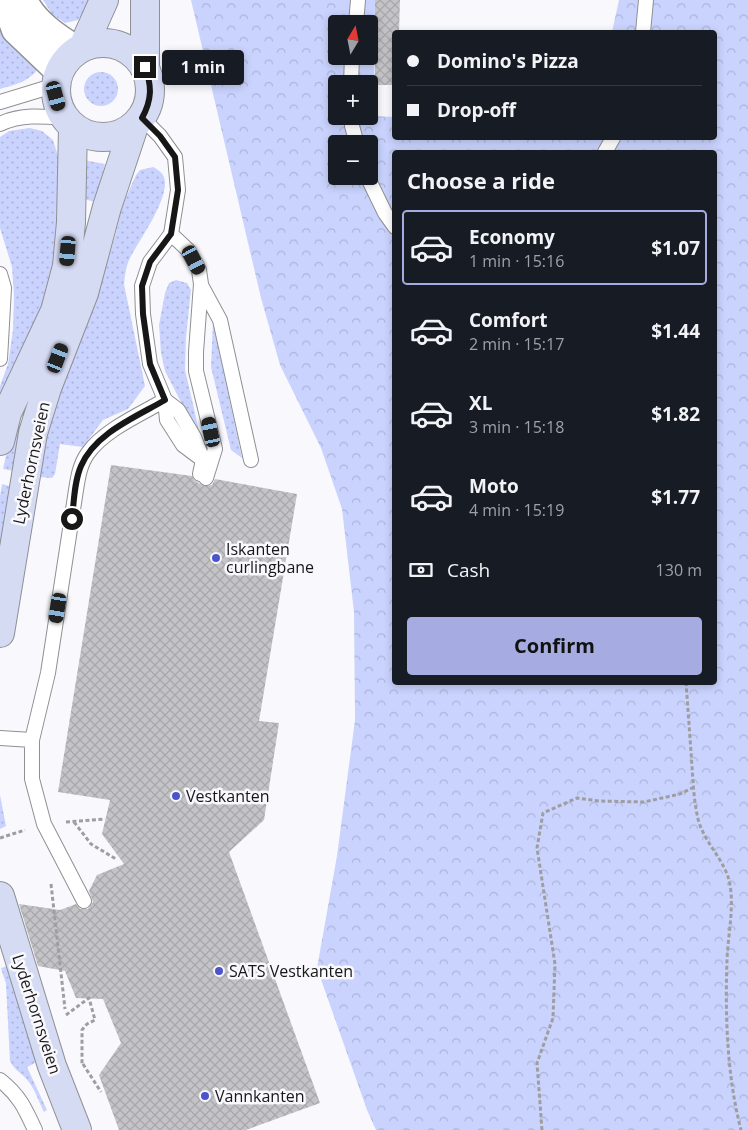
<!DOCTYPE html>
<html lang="en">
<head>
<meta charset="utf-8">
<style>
	body { margin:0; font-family:"Open Sans",sans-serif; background:#20242c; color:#f1f3f6; height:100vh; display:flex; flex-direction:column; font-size:19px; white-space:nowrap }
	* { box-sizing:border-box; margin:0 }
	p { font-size:16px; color:#9ea1a6 }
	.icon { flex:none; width:28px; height:28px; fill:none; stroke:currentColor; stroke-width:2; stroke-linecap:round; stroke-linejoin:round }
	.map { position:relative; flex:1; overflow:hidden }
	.details { position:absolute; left:392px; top:150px; width:325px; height:535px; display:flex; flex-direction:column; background:#171b24; border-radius:5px; box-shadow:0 2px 8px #0003 }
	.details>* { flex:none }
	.top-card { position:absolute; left:392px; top:30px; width:325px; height:110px; border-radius:5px; box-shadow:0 2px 8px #0003; display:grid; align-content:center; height:110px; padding:0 15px; background:#171b24 }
	.needle { width:32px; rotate:10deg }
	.buttons { position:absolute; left:328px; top:15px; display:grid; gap:10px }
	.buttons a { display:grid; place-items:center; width:50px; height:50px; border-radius:5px; background:#171b24; box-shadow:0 2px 8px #0003; font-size:25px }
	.end { position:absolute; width:22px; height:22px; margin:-11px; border:6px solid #171718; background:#fff; box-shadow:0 0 0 2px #fff }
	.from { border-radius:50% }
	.bubble { position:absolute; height:35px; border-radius:5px; background:#171b24; box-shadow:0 2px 8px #0003; font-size:16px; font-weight:700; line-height:35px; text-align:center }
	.car { position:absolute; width:15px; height:30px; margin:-15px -8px; border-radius:6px; box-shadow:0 0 4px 1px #0007; background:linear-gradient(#222 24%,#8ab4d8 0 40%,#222 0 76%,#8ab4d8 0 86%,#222 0) }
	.top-card b { display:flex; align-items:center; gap:18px; height:48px; font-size:19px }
	.top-card b+b { border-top:1px solid #363941 }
	.top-card i { width:12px; height:12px; background:#f1f3f6 }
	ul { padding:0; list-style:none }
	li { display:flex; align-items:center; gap:15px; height:75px; margin:0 10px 8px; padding:0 5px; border:2px solid transparent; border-radius:5px }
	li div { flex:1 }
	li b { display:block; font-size:19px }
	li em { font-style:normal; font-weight:700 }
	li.current { border-color:#a6ace2 }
	li>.icon { width:45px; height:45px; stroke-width:1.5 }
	h2 { padding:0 15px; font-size:22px; line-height:60px }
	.pay { display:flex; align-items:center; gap:12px; height:55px; padding:0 15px; font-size:19px }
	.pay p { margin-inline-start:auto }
	.cta { display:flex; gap:10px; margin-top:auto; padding:10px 15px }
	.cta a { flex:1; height:58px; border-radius:5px; background:#a6ace2; color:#111; font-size:20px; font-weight:700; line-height:58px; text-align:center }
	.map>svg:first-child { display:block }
</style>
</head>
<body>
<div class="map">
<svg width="748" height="1130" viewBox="0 0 748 1130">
	<defs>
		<pattern id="grass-dots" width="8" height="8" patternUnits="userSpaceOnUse" patternTransform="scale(1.25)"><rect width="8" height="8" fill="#c9d3fd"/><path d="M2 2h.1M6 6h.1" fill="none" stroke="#acb4d8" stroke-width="1.8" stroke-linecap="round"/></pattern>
		<pattern id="forest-crowns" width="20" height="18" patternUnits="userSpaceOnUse" patternTransform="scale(1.25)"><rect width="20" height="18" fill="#c9d3fd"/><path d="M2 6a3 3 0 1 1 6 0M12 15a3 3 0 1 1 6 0" fill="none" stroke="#acb4d8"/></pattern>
		<pattern id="building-cross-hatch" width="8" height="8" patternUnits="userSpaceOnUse" patternTransform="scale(1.25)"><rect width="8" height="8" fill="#c4c4c8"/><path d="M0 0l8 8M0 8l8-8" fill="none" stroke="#a8a8ab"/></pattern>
	</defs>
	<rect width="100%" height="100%" fill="#f9f9fd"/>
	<path fill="url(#grass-dots)" d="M 43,0 L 91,0 L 78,20 L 65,23 L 52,14 Z
		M 0,22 L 40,66 C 29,82 17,84 0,89 Z
		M84 89a17 17 0 1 1 34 0a17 17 0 1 1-34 0Z
		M 30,128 L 42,131 L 53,140 L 58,156 L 63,205 L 54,286 L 0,411 L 0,386 L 8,364 L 13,330 L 14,295 L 12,267 L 0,228 L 0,137 L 9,131 Z
		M 84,160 L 105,164 L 95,202 L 84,199 Z
		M 153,167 C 157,169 162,172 164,177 C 171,197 139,240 130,258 C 126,266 125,275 124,284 L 145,386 L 128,409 L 103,420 L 83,447 L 60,444 L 55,474 L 52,478 L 39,477 L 42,436 L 82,321 L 102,280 L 116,233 L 123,204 L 136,175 L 140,170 Z
		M 176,280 L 187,283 L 191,290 L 186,337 L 185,370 L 198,426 L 200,439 L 165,371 L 161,353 L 159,325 L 165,293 L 169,283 Z
		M 213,323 L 242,458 L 231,450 L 211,367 Z
		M 13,424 L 28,426 L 20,472 L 3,469 Z
		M 2,484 L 13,487 L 0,586 L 0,496 Z
		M 0,795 L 6,826 L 0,829 Z
		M 8,966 L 37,1062 L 27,1067 L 47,1110 L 44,1112 C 39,1102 35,1090 29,1082 C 23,1074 14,1070 10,1061 L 6,984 L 1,968 Z"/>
	<path fill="url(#forest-crowns)" fill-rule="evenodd" d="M 191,0 L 375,0 L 374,116 L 395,117 L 395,138 L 715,138 L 715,32 L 612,32 L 619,0 L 748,0 L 748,1130 L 376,1130 L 367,1110 L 317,968 L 337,856 L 355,720 L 354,612 L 342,509 L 321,448 L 280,365 L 261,298 ZM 336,24 L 369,24 L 369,56 L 336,56 ZM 336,84 L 369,84 L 369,116 L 336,116 ZM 336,144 L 369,144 L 369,176 L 336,176 ZM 395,152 L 715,152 L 715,682 L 395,682 Z"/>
	<path fill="url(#building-cross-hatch)" d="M 375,0 L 400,0 L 399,32 L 395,32 L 395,85 L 375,85 Z
		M 111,465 L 192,476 L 195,481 L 204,486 L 212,485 L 215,479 L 297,494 L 259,721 L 279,723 L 264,820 L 229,852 L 320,1103 L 246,1130 L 119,1130 L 99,1075 L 121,1043 L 103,999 L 76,998 L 65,971 L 38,966 L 19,904 L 60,910 L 76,904 L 80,909 L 88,909 L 93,902 L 89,891 L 97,875 L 124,864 L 102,834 L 110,800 L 58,792 Z"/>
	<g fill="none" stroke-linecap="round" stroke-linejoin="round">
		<defs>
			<path id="lane" d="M 356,24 L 358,0
				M 643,32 L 646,0
				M 351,84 L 352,56
				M 0,102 L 56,85
				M 351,116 L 352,126 L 357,144
				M 0,124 C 21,114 42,116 65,118
				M 605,152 L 613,138
				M 367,176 L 385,213 L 395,227
				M 171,234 L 188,250 L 199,270 L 201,284 L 196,352 L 196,371 L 215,449 L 206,478
				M 0,274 L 4,288 L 0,359
				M 201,285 L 220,320 L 251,460
				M 165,400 L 178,410 L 194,437 L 203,460 L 200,474
				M 165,400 L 167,420 L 183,445 L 203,460
				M 0,738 L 32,740
				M 84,901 L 44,824 L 32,779 L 32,740 L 48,673 L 76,490 C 78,477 80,464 88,453 C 104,430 141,414 165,400 L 150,364 L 143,314 L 142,286 L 150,262 L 171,234 L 178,190 L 175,157 L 160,136 L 142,118
				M 0,1080 C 19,1095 25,1108 35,1130"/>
			<path id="street" d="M 7,0 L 6,5 L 15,30 L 59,72
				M 24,0 C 34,22 58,38 78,50"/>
			<path id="secondary" d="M56 90a47 47 0 1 1 94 0a47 47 0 1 1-94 0Z
				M 83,47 L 104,0
				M 145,67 L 145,0
				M 0,441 L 7,413 L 55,311 L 67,266 L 71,222 L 73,127
				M 0,633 L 33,433 L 47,388 L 84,293 L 107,207 L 134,126
				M 0,896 L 52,1066 L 77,1130"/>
		</defs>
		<use href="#lane" stroke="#8f9093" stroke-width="16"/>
		<use href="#street" stroke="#8f9093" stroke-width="29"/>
		<use href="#secondary" stroke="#8f9093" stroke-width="30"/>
		<path stroke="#9e9ea1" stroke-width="3" stroke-dasharray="4 2.5" stroke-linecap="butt" d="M 686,682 C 688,710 690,738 692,766 C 693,783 694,802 698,819 C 704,842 723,858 729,880 C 735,905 728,934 727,960 C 725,1016 727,1076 741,1130
			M 66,822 L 105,819
			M 74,822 L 91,844 L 116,859
			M 0,838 L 25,830
			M 51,884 L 65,1009
			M 66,1015 L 89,998 L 95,1020 L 87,1024 L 82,1030 L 82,1064 L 81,1065
			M 83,1064 L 101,1092
			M 542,1130 L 537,1063 L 553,1018 L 555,964 L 537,848 L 543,813 L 577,798 L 599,801 L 644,802 L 680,794 L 694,787"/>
		<use href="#lane" stroke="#fff" stroke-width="14"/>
		<use href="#street" stroke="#fff" stroke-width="26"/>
		<use href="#secondary" stroke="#d6dbf4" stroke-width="28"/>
	</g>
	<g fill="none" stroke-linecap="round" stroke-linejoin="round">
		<path stroke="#171718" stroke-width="6" d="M 72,519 C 74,502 74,482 81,466 C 95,433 136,417 165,400 L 150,364 L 143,314 L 142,286 L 150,262 L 171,234 L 178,190 L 175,157 L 160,136 L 142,118 C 152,100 152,86 145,67"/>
	</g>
	<g fill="#4b55ca" stroke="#f9f9fd" stroke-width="2">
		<circle cx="216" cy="558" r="5"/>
		<circle cx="176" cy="796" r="5"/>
		<circle cx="219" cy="971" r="5"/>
		<circle cx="205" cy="1096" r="5"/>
	</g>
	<g text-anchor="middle" stroke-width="5" stroke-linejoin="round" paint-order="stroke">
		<g font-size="16" fill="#171718" stroke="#f9f9fd">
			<text transform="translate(31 463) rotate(-78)" y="6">Lyderhornsveien</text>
			<text transform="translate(37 1014) rotate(72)" y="6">Lyderhornsveien</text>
		</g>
		<g font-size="16" fill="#171718" stroke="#f9f9fd" text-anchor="start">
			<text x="226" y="555">Iskanten<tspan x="226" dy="18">curlingbane</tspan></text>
			<text x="186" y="802">Vestkanten</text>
			<text x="229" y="977">SATS Vestkanten</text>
			<text x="215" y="1102">Vannkanten</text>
		</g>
	</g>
</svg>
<div class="buttons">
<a><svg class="needle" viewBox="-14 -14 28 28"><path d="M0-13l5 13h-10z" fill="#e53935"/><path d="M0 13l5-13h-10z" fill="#9ea1a6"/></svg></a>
<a>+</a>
<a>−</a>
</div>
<i class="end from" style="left:72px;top:519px"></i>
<i class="end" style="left:145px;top:67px"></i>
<div class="bubble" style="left:162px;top:50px;width:82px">1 min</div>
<i class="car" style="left:56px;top:96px;rotate:165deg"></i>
<i class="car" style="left:68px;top:251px;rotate:185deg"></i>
<i class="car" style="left:194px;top:260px;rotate:152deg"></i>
<i class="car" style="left:58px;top:358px;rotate:21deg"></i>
<i class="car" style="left:211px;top:432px;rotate:348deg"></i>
<i class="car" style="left:58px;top:608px;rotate:189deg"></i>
<div class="top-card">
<b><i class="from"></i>Domino's Pizza</b>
<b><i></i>Drop-off</b>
</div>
<section class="details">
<h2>Choose a ride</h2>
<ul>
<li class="current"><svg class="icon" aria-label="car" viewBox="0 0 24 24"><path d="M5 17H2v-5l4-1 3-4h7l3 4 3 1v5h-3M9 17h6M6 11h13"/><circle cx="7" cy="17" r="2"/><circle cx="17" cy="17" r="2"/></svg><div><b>Economy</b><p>1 min · 15:16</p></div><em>$1.07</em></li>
<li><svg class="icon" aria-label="car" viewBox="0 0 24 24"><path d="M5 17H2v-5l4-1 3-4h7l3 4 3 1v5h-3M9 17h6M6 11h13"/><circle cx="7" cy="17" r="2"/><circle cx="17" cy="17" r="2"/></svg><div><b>Comfort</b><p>2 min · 15:17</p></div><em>$1.44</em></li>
<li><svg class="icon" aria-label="car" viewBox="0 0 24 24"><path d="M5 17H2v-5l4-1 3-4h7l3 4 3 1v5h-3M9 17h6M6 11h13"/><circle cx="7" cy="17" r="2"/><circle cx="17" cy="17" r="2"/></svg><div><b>XL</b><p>3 min · 15:18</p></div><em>$1.82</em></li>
<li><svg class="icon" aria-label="car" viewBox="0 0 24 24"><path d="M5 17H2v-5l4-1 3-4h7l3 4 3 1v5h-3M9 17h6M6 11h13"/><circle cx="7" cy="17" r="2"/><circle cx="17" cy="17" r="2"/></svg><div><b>Moto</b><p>4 min · 15:19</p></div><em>$1.77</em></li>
</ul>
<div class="pay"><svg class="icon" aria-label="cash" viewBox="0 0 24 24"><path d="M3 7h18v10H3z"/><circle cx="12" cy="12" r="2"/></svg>Cash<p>130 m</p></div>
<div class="cta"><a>Confirm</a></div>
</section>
</div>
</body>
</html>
